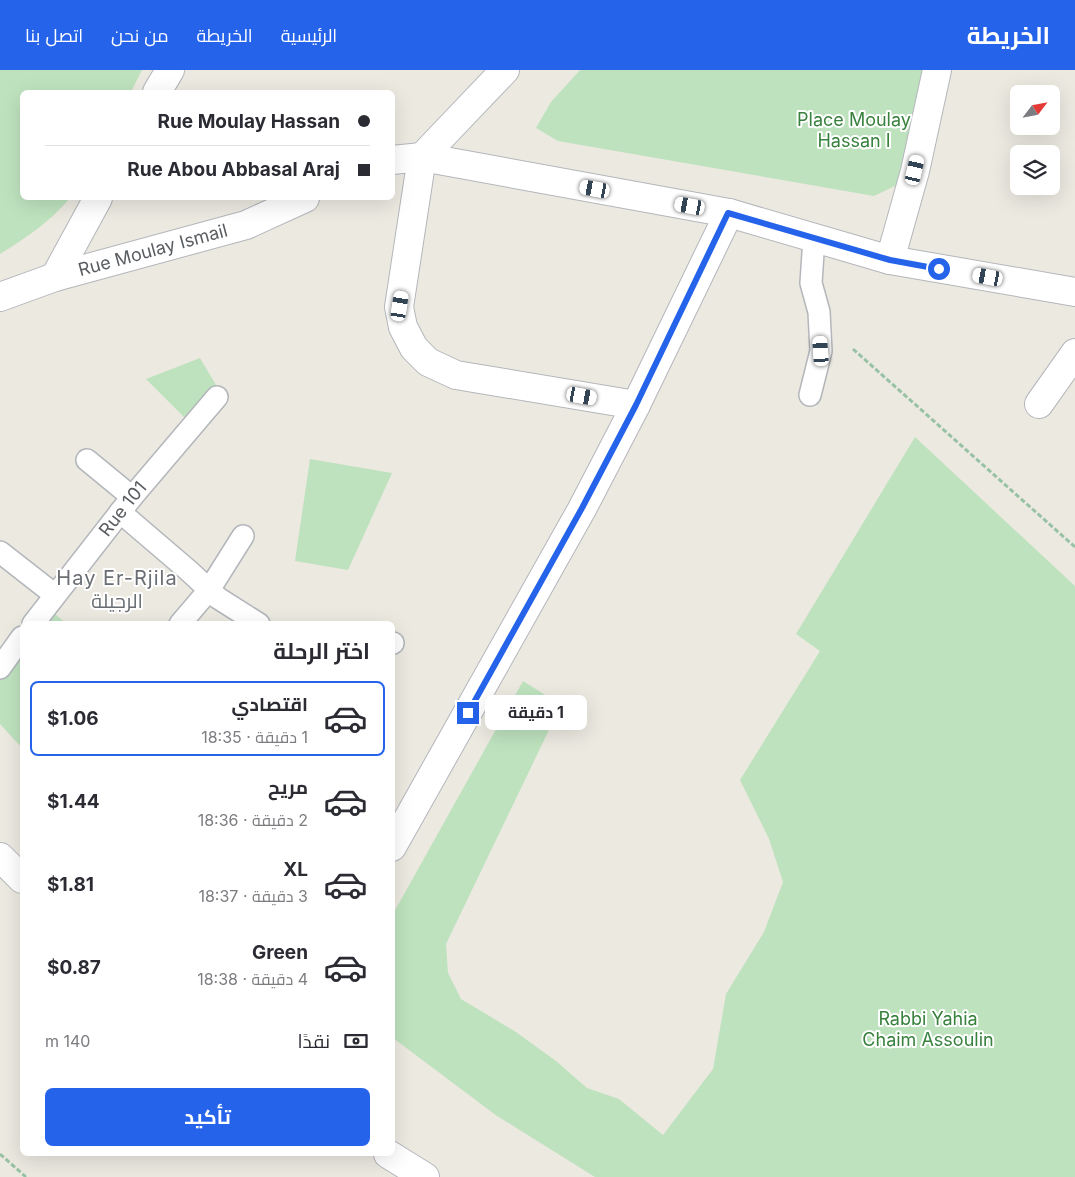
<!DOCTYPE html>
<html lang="ar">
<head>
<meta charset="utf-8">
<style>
	body { margin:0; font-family:Inter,Cairo,sans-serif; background:#f2f2f3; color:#2b2b33; direction:rtl; height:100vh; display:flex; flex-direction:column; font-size:19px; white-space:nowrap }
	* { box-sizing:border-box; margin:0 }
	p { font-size:16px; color:#7c7c81 }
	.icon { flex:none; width:28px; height:28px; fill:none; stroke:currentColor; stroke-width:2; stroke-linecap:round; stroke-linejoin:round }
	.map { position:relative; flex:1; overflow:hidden; direction:ltr }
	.sheet { position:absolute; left:20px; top:551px; width:375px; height:535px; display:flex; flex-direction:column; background:#fff; border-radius:8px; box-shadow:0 5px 20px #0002; direction:rtl }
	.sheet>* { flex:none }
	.hud { position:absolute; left:20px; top:20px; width:375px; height:110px; border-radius:8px; box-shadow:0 5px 20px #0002; direction:rtl; display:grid; align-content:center; height:110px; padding:0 25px; background:#fff }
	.needle { width:32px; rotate:58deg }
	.buttons { position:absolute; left:1010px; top:15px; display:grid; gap:10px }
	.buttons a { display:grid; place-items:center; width:50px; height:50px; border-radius:8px; background:#fff; box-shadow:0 5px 20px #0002; font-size:25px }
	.end { position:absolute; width:22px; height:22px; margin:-11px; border:6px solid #2563eb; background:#fff; box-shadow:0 0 0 2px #fff }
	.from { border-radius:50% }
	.bubble { position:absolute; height:35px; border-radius:8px; background:#fff; box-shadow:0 5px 20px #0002; font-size:16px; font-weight:700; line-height:35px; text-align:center; direction:rtl }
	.car { position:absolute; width:15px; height:30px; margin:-15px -8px; border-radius:6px; box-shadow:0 0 4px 1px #0007; background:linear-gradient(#fff 24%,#345 0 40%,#fff 0 76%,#345 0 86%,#fff 0) }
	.hud b { display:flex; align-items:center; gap:18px; height:48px; font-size:19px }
	.hud b+b { border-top:1px solid #e1e1e2 }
	.hud i { width:12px; height:12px; background:#2b2b33 }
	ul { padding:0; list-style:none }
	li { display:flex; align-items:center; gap:15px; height:75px; margin:0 10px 8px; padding:0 15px; border:2px solid transparent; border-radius:8px }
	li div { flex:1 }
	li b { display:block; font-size:19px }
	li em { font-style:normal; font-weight:700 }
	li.selected { border-color:#2563eb }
	li>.icon { width:45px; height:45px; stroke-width:1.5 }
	h2 { padding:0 25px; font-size:22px; line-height:60px }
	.pay { display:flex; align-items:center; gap:12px; height:55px; padding:0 25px; font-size:19px }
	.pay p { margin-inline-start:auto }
	.cta { display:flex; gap:10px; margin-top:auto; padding:10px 25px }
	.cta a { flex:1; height:58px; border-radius:8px; background:#2563eb; color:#fff; font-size:20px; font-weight:700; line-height:58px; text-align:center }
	header { display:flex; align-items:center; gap:30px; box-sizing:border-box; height:70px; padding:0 25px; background:#2563eb; color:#fff }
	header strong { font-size:24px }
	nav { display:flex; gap:28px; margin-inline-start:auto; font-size:18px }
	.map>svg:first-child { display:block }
</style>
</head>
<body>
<header>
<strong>الخريطة</strong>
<nav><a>الرئيسية</a><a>الخريطة</a><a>من نحن</a><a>اتصل بنا</a></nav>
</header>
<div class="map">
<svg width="1075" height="1107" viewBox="0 0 1075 1107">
	<rect width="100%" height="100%" fill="#ece9e1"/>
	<path fill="#bee2be" d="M 0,0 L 142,0 L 131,22 L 22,22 L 22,128 L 70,128 C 51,151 26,168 0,184 Z
		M 580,0 L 927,0 L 897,115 L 874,126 L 558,71 L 536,58 L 551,32 Z
		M 200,288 L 216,315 L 186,349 L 146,309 Z
		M 915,367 L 1075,516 L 1075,1107 L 595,1107 L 497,1046 L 393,968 L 393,844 L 523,611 L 561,635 L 446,874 L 448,903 L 461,929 L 516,962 L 556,991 L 587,1018 L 619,1029 L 663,1065 L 713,999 L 726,924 L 764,862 L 783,812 L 769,769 L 740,710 L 820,581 L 796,564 Z
		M 310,389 L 392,403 L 348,500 L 295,491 Z
		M 50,540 L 67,554 L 39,554 Z
		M 22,576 L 22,678 L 0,654 L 0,605 Z"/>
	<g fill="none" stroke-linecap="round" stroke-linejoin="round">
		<defs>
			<g id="lane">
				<path d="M 810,325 L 821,281 L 819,242 L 811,213 L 814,168"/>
				<path d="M 87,390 L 132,427"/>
				<path d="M 120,442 L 189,501 L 218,528 L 259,554"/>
				<path d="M 0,482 L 55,525"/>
				<path id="s1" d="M 33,554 L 132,427 L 217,327"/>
				<path d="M 180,554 L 209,520 L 243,466"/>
				<path d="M 392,573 L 393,573"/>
				<path d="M 0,598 L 22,567"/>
			</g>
			<g id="street">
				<path d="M 505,0 L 422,87 L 399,237 L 403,257 L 414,278 L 428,292 L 456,305 L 636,335"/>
				<path d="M 157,22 L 170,0"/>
				<path d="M 392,90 L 422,87 L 729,143 L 890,190 L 915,101 L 937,0"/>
				<path d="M 890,190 L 1075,222"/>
				<path d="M 55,207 L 98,128"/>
				<path id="s2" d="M 0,227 L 55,207 L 246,155 L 305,128"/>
				<path d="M 1039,334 L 1075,283"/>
				<path d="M 392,777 L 582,439 L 636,335 L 729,143"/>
			</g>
			<path id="secondary" d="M 0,787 L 22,809
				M 388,1084 L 425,1107"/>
		</defs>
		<use href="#lane" stroke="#b3b6bb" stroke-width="24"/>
		<use href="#street" stroke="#b3b6bb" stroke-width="30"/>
		<use href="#secondary" stroke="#b4b7bd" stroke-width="30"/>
		<path stroke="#98c2a4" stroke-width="3" stroke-dasharray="5 2.5" stroke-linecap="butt" d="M 853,279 L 1075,477
			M 0,1084 L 26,1107"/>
		<use href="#lane" stroke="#fff" stroke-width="21"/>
		<use href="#street" stroke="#fff" stroke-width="28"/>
		<use href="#secondary" stroke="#fff" stroke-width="28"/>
	</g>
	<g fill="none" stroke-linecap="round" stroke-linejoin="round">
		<path stroke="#2563eb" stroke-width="6" d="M 468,643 L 582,438 L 636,335 L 728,143 L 890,190 L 939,199"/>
	</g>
	<g text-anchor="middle" stroke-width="4" stroke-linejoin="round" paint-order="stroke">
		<g font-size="18" fill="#38813d" stroke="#fff">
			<text x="854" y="56">Place Moulay<tspan x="854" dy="21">Hassan I</tspan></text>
			<text x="928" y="955">Rabbi Yahia<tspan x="928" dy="21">Chaim Assoulin</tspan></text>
		</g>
		<g font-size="18" fill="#595d61" stroke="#fff">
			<text dy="6" stroke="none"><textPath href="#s2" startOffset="160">Rue Moulay Ismail</textPath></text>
			<text dy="6" stroke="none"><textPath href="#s1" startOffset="146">Rue 101</textPath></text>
		</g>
		<g font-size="20" letter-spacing="1" fill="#6a6e73" stroke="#fff">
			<text x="117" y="515">Hay Er-Rjila<tspan x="117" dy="23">الرجيلة</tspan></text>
		</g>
	</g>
</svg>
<div class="buttons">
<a><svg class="needle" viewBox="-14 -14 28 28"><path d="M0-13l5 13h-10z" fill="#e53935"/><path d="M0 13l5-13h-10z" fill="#7c7c81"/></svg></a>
<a><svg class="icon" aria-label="layers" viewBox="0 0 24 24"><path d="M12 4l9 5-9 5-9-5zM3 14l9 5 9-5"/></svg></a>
</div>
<i class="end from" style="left:939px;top:199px"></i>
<i class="end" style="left:468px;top:643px"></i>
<div class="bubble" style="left:485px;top:625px;width:102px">1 دقيقة</div>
<i class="car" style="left:915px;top:100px;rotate:13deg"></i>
<i class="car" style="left:595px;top:119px;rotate:280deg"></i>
<i class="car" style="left:690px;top:136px;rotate:280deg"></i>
<i class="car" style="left:988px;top:207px;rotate:280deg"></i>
<i class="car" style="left:400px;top:236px;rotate:9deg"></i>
<i class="car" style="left:821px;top:281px;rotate:356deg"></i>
<i class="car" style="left:582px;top:326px;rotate:100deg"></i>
<div class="hud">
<b><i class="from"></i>Rue Moulay Hassan</b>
<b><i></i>Rue Abou Abbasal Araj</b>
</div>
<section class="sheet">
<h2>اختر الرحلة</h2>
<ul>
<li class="selected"><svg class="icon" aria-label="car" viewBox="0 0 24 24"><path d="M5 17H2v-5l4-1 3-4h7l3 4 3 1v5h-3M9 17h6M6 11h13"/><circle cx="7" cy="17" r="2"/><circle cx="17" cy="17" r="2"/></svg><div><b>اقتصادي</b><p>1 دقيقة · 18:35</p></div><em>$1.06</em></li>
<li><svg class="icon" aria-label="car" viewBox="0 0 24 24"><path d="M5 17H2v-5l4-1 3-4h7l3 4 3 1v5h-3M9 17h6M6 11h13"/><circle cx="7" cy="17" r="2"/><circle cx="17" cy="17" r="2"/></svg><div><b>مريح</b><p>2 دقيقة · 18:36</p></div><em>$1.44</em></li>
<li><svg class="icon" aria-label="car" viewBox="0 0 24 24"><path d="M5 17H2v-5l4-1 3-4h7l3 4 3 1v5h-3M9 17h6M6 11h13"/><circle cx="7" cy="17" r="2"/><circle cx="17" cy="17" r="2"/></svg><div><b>XL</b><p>3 دقيقة · 18:37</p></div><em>$1.81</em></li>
<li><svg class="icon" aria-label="car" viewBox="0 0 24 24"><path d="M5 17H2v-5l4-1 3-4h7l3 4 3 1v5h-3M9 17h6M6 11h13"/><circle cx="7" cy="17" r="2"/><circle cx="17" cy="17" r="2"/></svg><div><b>Green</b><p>4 دقيقة · 18:38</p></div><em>$0.87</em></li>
</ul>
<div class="pay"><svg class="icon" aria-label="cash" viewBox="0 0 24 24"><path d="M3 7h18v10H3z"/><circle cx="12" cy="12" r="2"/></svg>نقدًا<p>140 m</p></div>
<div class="cta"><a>تأكيد</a></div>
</section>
</div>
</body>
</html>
